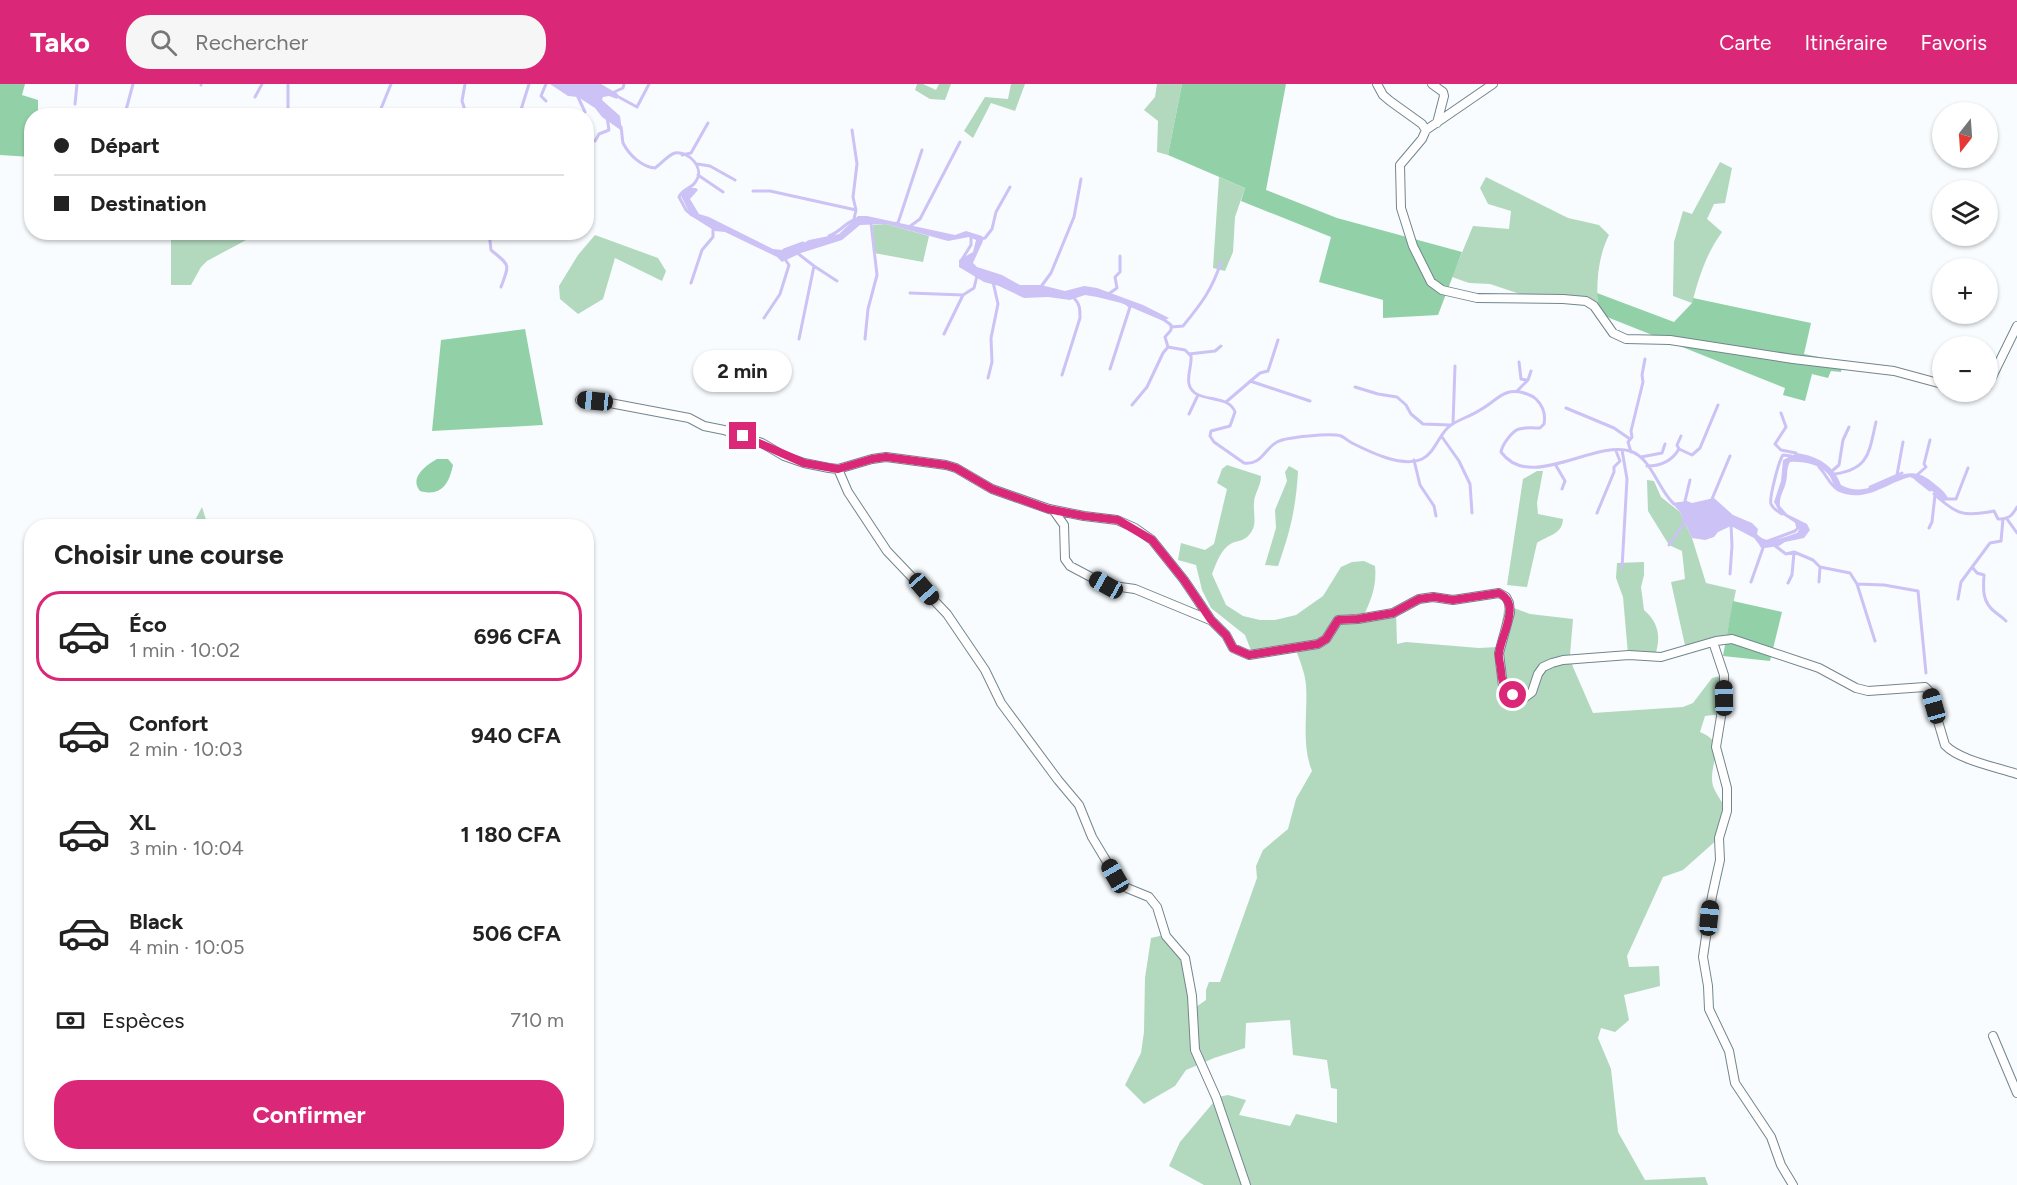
<!DOCTYPE html>
<html lang="fr">
<head>
<meta charset="utf-8">
<style>
	body { margin:0; font-family:Figtree,sans-serif; background:#f6f6f6; color:#222; height:100vh; display:flex; flex-direction:column; font-size:22px; white-space:nowrap }
	* { box-sizing:border-box; margin:0 }
	p { font-size:20px; color:#767676 }
	.icon { flex:none; width:33px; height:33px; fill:none; stroke:currentColor; stroke-width:2; stroke-linecap:round; stroke-linejoin:round }
	.map { position:relative; flex:1; overflow:hidden }
	.drawer { position:absolute; left:24px; top:435px; width:570px; height:642px; display:flex; flex-direction:column; background:#fff; border-radius:24px; box-shadow:0 2px 4px #0004 }
	.drawer>* { flex:none }
	.banner { position:absolute; left:24px; top:24px; width:570px; height:132px; border-radius:24px; box-shadow:0 2px 4px #0004; display:grid; align-content:center; height:132px; padding:0 30px; background:#fff }
	.needle { width:39px; rotate:197deg }
	.tools { position:absolute; left:1932px; top:18px; display:grid; gap:12px }
	.tools a { display:grid; place-items:center; width:66px; height:66px; border-radius:50%; background:#fff; box-shadow:0 2px 4px #0004; font-size:30px }
	.end { position:absolute; width:27px; height:27px; margin:-14px; border:8px solid #db2777; background:#fff; box-shadow:0 0 0 3px #fff }
	.from { border-radius:50% }
	.bubble { position:absolute; height:42px; border-radius:21px; background:#fff; box-shadow:0 2px 4px #0004; font-size:20px; font-weight:700; line-height:42px; text-align:center }
	.car { position:absolute; width:18px; height:36px; margin:-18px -9px; border-radius:8px; box-shadow:0 0 4px 2px #0007; background:linear-gradient(#222 24%,#8ab4d8 0 40%,#222 0 76%,#8ab4d8 0 86%,#222 0) }
	.banner b { display:flex; align-items:center; gap:21px; height:57px; font-size:22px }
	.banner b+b { border-top:2px solid #e0e0e0 }
	.banner i { width:15px; height:15px; background:#222 }
	ul { padding:0; list-style:none }
	li { display:flex; align-items:center; gap:18px; height:90px; margin:0 12px 9px; padding:0 18px; border:3px solid transparent; border-radius:24px }
	li div { flex:1 }
	li b { display:block; font-size:22px }
	li em { font-style:normal; font-weight:700 }
	li.active { border-color:#db2777 }
	li>.icon { width:54px; height:54px; stroke-width:1.5 }
	h2 { padding:0 30px; font-size:27px; line-height:72px }
	.pay { display:flex; align-items:center; gap:15px; height:66px; padding:0 30px; font-size:22px }
	.pay p { margin-inline-start:auto }
	.cta { display:flex; gap:12px; margin-top:auto; padding:12px 30px }
	.cta a { flex:1; height:69px; border-radius:24px; background:#db2777; color:#fff; font-size:24px; font-weight:700; line-height:69px; text-align:center }
	header { display:flex; align-items:center; gap:36px; box-sizing:border-box; height:84px; padding:0 30px; background:#db2777; color:#fff }
	header strong { font-size:28px }
	nav { display:flex; gap:33px; margin-inline-start:auto; font-size:21px }
	.search { width:420px; height:54px; background:#f6f6f6; display:flex; align-items:center; gap:15px; box-sizing:border-box; padding:0 21px; border-radius:24px; color:#767676; font-size:22px }
	.map>svg:first-child { display:block }
</style>
</head>
<body>
<header>
<strong>Tako</strong>
<div class="search"><svg class="icon" aria-label="search" viewBox="0 0 24 24"><circle cx="10" cy="10" r="6"/><path d="M15 15l6 6"/></svg>Rechercher</div>
<nav><a>Carte</a><a>Itinéraire</a><a>Favoris</a></nav>
</header>
<div class="map">
<svg width="2017" height="1101" viewBox="0 0 2017 1101">
	<rect width="100%" height="100%" fill="#f8fcfe"/>
	<path fill="#b2d8be" d="M 917,0 L 923,0 L 936,6 L 939,0 L 951,0 L 945,16 L 930,15 L 915,6 Z
		M 1011,0 L 1025,0 L 1015,27 L 991,19 L 973,54 L 964,47 L 985,13 L 1008,15 Z
		M 1157,0 L 1182,0 L 1168,71 L 1157,68 L 1158,37 L 1144,26 L 1155,13 Z
		M 1720,78 L 1732,84 L 1725,119 L 1714,120 L 1707,135 L 1722,148 C 1706,170 1699,193 1692,219 L 1673,212 L 1674,158 L 1683,127 L 1692,130 Z
		M 1219,93 L 1245,104 L 1235,133 L 1233,168 L 1225,187 L 1213,184 Z
		M 1486,93 L 1568,134 L 1599,141 L 1609,151 C 1598,173 1596,198 1598,223 L 1523,211 L 1490,200 L 1469,199 L 1452,193 L 1473,142 L 1509,145 L 1511,127 L 1488,120 L 1480,104 Z
		M 886,140 L 929,152 L 923,178 L 874,169 L 873,141 Z
		M 171,149 L 171,148 L 249,149 L 248,155 L 207,177 L 201,183 L 191,201 L 171,201 Z
		M 595,151 L 658,174 L 666,187 L 662,197 L 615,174 L 603,215 L 578,230 L 560,215 L 559,202 L 578,171 Z
		M 1227,381 L 1261,392 C 1261,402 1254,410 1254,419 C 1253,431 1258,441 1249,451 C 1245,456 1238,457 1232,459 C 1220,466 1217,478 1212,490 L 1226,521 L 1243,532 L 1260,536 L 1275,536 L 1296,531 L 1323,512 L 1341,483 L 1352,478 L 1364,477 L 1375,482 C 1377,502 1371,517 1362,535 L 1396,528 L 1397,560 L 1406,558 L 1479,564 L 1498,563 L 1504,526 L 1514,524 L 1530,530 L 1573,535 L 1570,571 L 1573,583 L 1593,629 L 1683,623 L 1693,619 L 1712,594 L 1724,591 L 1722,630 L 1705,632 L 1700,648 C 1730,660 1707,680 1713,702 C 1716,710 1723,719 1727,727 L 1719,754 L 1683,786 L 1663,793 L 1627,872 L 1629,883 L 1659,882 L 1660,902 L 1624,911 L 1629,936 L 1615,948 L 1601,944 L 1598,954 L 1611,985 L 1618,1048 L 1645,1096 L 1705,1093 L 1708,1101 L 1204,1101 L 1169,1082 L 1180,1058 L 1218,1013 L 1228,1011 L 1246,1016 L 1239,1031 L 1290,1042 L 1296,1030 L 1337,1039 L 1337,1005 L 1331,1004 L 1327,976 L 1293,971 L 1290,936 L 1246,939 L 1245,964 L 1214,974 L 1186,986 L 1175,1002 L 1144,1020 L 1125,1001 L 1141,969 L 1144,948 L 1145,894 L 1151,854 L 1168,850 L 1179,861 L 1193,925 L 1206,916 L 1206,906 L 1209,898 L 1220,898 L 1257,794 L 1256,782 L 1263,766 L 1288,745 L 1296,715 L 1312,687 C 1301,660 1308,629 1306,601 C 1305,588 1299,575 1295,563 L 1252,569 L 1245,551 L 1211,524 L 1202,506 L 1196,481 L 1178,476 L 1181,459 L 1205,466 L 1214,460 L 1227,405 L 1217,399 L 1222,385 Z
		M 1289,382 L 1298,387 C 1296,424 1290,448 1278,482 L 1265,481 L 1276,444 L 1275,426 L 1287,397 L 1285,388 Z
		M 1537,387 L 1543,387 L 1537,419 L 1538,430 L 1563,435 C 1562,451 1548,451 1537,459 L 1527,503 L 1507,501 L 1523,395 Z
		M 1647,396 L 1654,397 L 1661,413 L 1680,428 L 1692,454 L 1706,499 L 1736,506 L 1726,555 L 1686,566 L 1671,498 L 1685,495 L 1682,467 L 1669,461 L 1648,427 Z
		M 202,423 L 208,442 L 192,442 Z
		M 1644,478 L 1644,491 L 1641,503 L 1644,526 C 1659,539 1661,553 1655,572 L 1628,570 L 1623,513 L 1616,494 L 1617,479 Z"/>
	<path fill="#92d1a7" d="M 0,0 L 25,0 L 22,11 L 38,16 L 38,31 L 32,32 L 31,73 L 0,71 Z
		M 1182,0 L 1286,0 L 1266,106 L 1337,134 L 1462,168 L 1438,231 L 1383,234 L 1383,216 L 1319,198 L 1331,153 L 1241,117 L 1245,104 L 1168,71 Z
		M 1597,209 L 1674,238 L 1692,219 L 1693,214 L 1811,239 L 1804,270 L 1843,278 L 1841,288 L 1831,287 L 1828,294 L 1812,290 L 1805,317 L 1783,311 L 1785,304 L 1602,231 L 1598,223 Z
		M 525,245 L 543,341 L 432,347 L 441,256 Z
		M 437,375 L 448,375 L 453,381 C 449,400 441,413 420,407 C 409,394 426,381 437,375 Z
		M 1733,517 L 1782,528 L 1770,577 L 1723,572 Z"/>
	<path fill="#ccc2f5" d="M 550,0 L 601,0 L 618,10 L 617,15 L 609,12 L 603,13 L 602,16 L 620,32 L 622,47 L 602,33 L 595,24 L 578,13 L 568,12 Z
		M 689,104 L 696,104 L 698,106 L 690,115 L 699,130 L 709,133 L 773,165 L 783,166 L 796,163 L 809,156 L 839,150 L 858,132 L 867,132 L 955,151 L 966,147 L 982,152 L 983,157 L 973,179 L 977,183 L 1002,191 L 1020,201 L 1041,201 L 1065,207 L 1084,202 L 1097,204 L 1143,221 L 1169,234 L 1165,236 L 1168,239 L 1121,219 L 1097,213 L 1085,211 L 1070,216 L 1048,213 L 1024,214 L 999,202 L 984,198 L 959,183 L 959,176 L 973,168 L 976,156 L 969,153 L 948,157 L 886,140 L 860,141 L 842,156 L 801,169 L 782,178 L 777,173 L 725,148 L 715,147 L 691,132 L 681,112 L 683,108 Z
		M 1797,369 C 1817,372 1834,381 1841,401 C 1876,420 1899,371 1931,397 C 1937,402 1944,406 1948,414 L 1944,417 L 1921,398 L 1910,393 C 1884,400 1865,420 1837,407 C 1833,401 1832,394 1827,389 C 1819,380 1802,377 1790,378 C 1786,385 1788,390 1786,398 C 1784,407 1779,412 1780,422 L 1787,430 L 1807,440 L 1810,446 L 1804,454 L 1785,458 L 1779,462 L 1765,464 L 1761,463 L 1754,454 L 1731,442 L 1718,448 L 1714,453 L 1705,456 L 1692,454 L 1680,428 L 1672,419 L 1687,417 L 1692,419 L 1714,414 L 1733,431 L 1752,439 L 1758,445 L 1757,450 C 1767,462 1784,453 1797,449 L 1799,446 L 1797,440 L 1780,429 L 1774,418 L 1781,397 L 1783,376 Z"/>
	<g fill="none" stroke-linecap="round" stroke-linejoin="round">
		<path stroke="#ccc2f5" stroke-width="3" d="M 201,0 L 201,1
			M 288,0 L 288,28
			M 465,0 L 462,17 L 467,32
			M 612,9 L 623,4 L 624,0
			M 577,11 L 585,28 L 579,32
			M 615,11 L 637,23 L 649,0
			M 255,13 L 262,0
			M 546,17 L 541,12 L 546,0
			M 75,20 L 77,0
			M 122,32 L 126,26 L 133,0
			M 378,32 L 391,0
			M 519,32 L 529,0
			M 621,43 C 622,48 622,54 623,59 C 629,71 642,83 655,84 C 661,80 668,71 675,69 C 689,67 705,84 696,97 C 692,105 683,104 679,113 L 686,126 L 692,131
			M 852,46 L 857,80 L 853,113 L 856,126 L 854,135
			M 595,57 L 599,50 L 609,46 L 607,33
			M 682,71 L 691,69 L 708,39
			M 697,80 L 710,82 L 735,96
			M 698,91 L 723,108
			M 753,107 L 770,107 L 856,126
			M 896,139 L 898,139 L 922,66
			M 909,143 L 920,135 L 960,58
			M 489,148 L 491,166 C 510,182 510,179 501,203
			M 829,152 C 840,148 846,138 856,135
			M 979,155 L 985,154 L 992,145 L 996,128 L 1010,103
			M 784,166 L 803,159
			M 796,168 L 814,182 L 799,255
			M 961,177 L 971,161 L 971,152
			M 814,182 L 837,197
			M 691,199 L 702,166 L 713,153 L 713,141
			M 1040,204 L 1051,189 L 1074,133 L 1081,95
			M 910,209 L 963,211 L 974,204 L 977,192
			M 1107,211 L 1117,204 L 1115,193 L 1120,188 L 1120,172
			M 764,234 L 780,210 L 789,181 L 784,174
			M 1163,235 L 1171,241 L 1171,246 L 1165,253 L 1168,263 L 1185,266 L 1191,272 C 1192,281 1187,291 1189,300 C 1194,321 1228,308 1235,328 L 1230,342 L 1211,347 L 1210,352 L 1214,358 L 1244,379 C 1262,381 1264,365 1277,358 C 1286,353 1331,349 1341,352 C 1344,353 1348,357 1352,359 C 1370,368 1402,384 1422,375 C 1436,368 1439,349 1451,341 C 1460,335 1471,332 1480,326 C 1497,317 1503,303 1524,309 C 1529,311 1532,311 1536,315 C 1543,322 1546,330 1544,340 L 1540,344 C 1534,344 1525,343 1519,345 C 1512,347 1502,361 1501,368 C 1530,408 1593,356 1630,367 C 1652,374 1658,406 1674,420
			M 1171,243 L 1183,242 C 1201,220 1212,206 1221,178
			M 944,250 L 963,211
			M 865,255 L 868,225 L 877,191 L 871,139
			M 1189,270 L 1215,267 L 1221,262
			M 1519,278 L 1521,295 L 1526,296
			M 1110,285 L 1130,223 L 1128,221
			M 1062,291 L 1080,234 C 1080,225 1080,220 1074,214
			M 988,294 L 992,278 L 991,254 L 998,220 L 993,198
			M 1250,297 L 1310,317
			M 1355,303 L 1378,310 L 1397,313 L 1406,321 L 1411,330 L 1423,340 L 1450,341
			M 1517,307 L 1528,296 L 1531,287
			M 1226,318 L 1260,289 L 1268,287 L 1278,256
			M 1132,321 L 1147,303 L 1163,269 L 1168,263
			M 1566,324 L 1614,344 L 1630,355
			M 1781,329 L 1786,343 L 1775,360 L 1781,366 L 1796,369
			M 1189,330 L 1198,311
			M 1453,340 L 1455,282
			M 1442,353 L 1459,377 L 1470,400 L 1472,429
			M 1679,365 L 1677,361 L 1681,352
			M 1631,368 L 1628,358 L 1632,353 L 1631,347 L 1643,298 L 1642,291 L 1645,275
			M 1641,373 L 1662,369 L 1665,360
			M 1414,376 L 1420,401 L 1434,422 L 1436,432
			M 1555,380 L 1565,397 L 1562,405
			M 1647,382 C 1661,382 1672,377 1679,365 L 1692,371 L 1700,364 L 1718,321
			M 1819,383 C 1826,390 1829,400 1837,405
			M 1832,387 L 1839,381 L 1843,356 L 1849,343
			M 1835,390 C 1870,385 1869,367 1876,338
			M 1897,391 L 1903,358
			M 1917,391 L 1926,383 L 1924,380 L 1930,356
			M 1916,395 L 1930,406
			M 1870,403 L 1902,389
			M 1934,410 C 1957,431 1964,433 1994,427 L 1998,435 C 2009,435 2012,432 2017,423
			M 1712,415 L 1730,372
			M 1942,415 L 1956,415 L 1968,384
			M 1685,417 L 1690,396
			M 1597,429 L 1614,388 L 1614,383 L 1620,377 L 1616,367
			M 1782,430 C 1777,427 1773,425 1771,420 C 1769,414 1779,376 1783,371 L 1791,372
			M 2007,435 L 2017,449
			M 1929,444 L 1932,438 L 1935,411
			M 1768,457 L 1795,447 L 1798,444 L 1796,437
			M 1669,461 L 1684,439 L 1683,435
			M 1774,461 L 1786,470 L 1794,468 L 1813,476 L 1820,483 L 1850,489 L 1857,500 L 1884,501 L 1918,507 L 1926,589
			M 1622,484 L 1627,395 L 1622,366
			M 1973,484 L 1977,489 L 1984,491 C 1983,505 1982,518 1995,528 C 1999,531 2002,533 2006,537
			M 1730,490 L 1732,462 L 1731,440
			M 1751,498 L 1763,464 L 1761,461
			M 1819,498 L 1820,483
			M 1788,499 L 1792,491 L 1794,468
			M 1857,500 L 1875,557
			M 1958,515 L 1961,498 L 1990,459 L 2001,457 L 2003,435"/>
		<defs>
			<path id="minor" d="M 1377,0 L 1383,11 L 1390,17 L 1422,40 L 1426,46 L 1422,55 L 1400,81 L 1401,124 L 1413,162 L 1431,198 L 1442,206 L 1477,214 L 1563,215 L 1586,217 L 1594,222 L 1613,249 L 1626,255 L 1670,256 L 1793,275 L 1894,287 L 1942,300
				M 1432,0 L 1443,8 L 1444,12 L 1437,39
				M 1426,46 L 1493,0
				M 1988,301 L 2017,242
				M 1967,308 L 1976,308
				M 580,316 L 610,319 L 689,334 L 704,342 L 724,346 L 762,359 L 784,372 L 804,379 L 829,384 L 838,385 L 872,375 L 886,373 L 946,381 L 956,384 L 992,405 L 1049,425 L 1084,432 L 1117,436 L 1135,444 L 1152,456 L 1184,496 L 1211,536 L 1226,551 L 1233,564 L 1249,571 L 1318,560 L 1326,555 L 1338,536 L 1358,535 L 1393,529 L 1419,515 L 1433,513 L 1453,516 L 1499,509 L 1506,513 L 1509,519 L 1510,529 L 1499,569 L 1503,602 L 1513,611 L 1524,614 L 1532,608 L 1538,590 L 1543,583 L 1552,579 L 1563,576 L 1629,571 L 1661,573 L 1716,557 L 1732,555 L 1819,584 L 1856,604 L 1868,607 L 1925,603 L 1929,607 L 1945,661 C 1959,676 1996,683 2017,690
				M 838,385 L 848,408 L 887,467 L 947,530 L 985,586 L 1001,619 L 1058,696 L 1079,721 L 1092,753 L 1119,798 L 1127,804 L 1149,813 L 1157,823 L 1166,852 L 1185,874 L 1192,912 L 1195,966 L 1216,1013 L 1246,1101
				M 1054,427 L 1064,441 L 1065,475 L 1070,482 L 1106,501 L 1135,505 L 1210,536
				M 1713,558 L 1724,591 L 1724,614 L 1716,663 L 1727,704 L 1727,727 L 1719,754 L 1720,776 L 1712,812 L 1703,873 L 1708,902 L 1709,925 L 1729,967 L 1735,999 L 1771,1053 L 1781,1081 L 1793,1101
				M 1993,952 L 2017,1009"/>
		</defs>
		<use href="#minor" stroke="#72868e" stroke-width="10"/>
		<use href="#minor" stroke="#fff" stroke-width="8"/>
	</g>
	<g fill="none" stroke-linecap="round" stroke-linejoin="round">
		<path stroke="#db2777" stroke-width="8" d="M 743,352 L 804,379 L 838,385 L 872,375 L 886,373 L 946,381 L 956,384 L 992,405 L 1048,425 L 1084,432 L 1118,436 L 1152,456 L 1184,496 L 1211,536 L 1226,551 L 1233,564 L 1249,571 L 1318,560 L 1326,555 L 1338,536 L 1358,535 L 1393,529 L 1419,515 L 1434,513 L 1453,516 L 1499,509 C 1522,520 1501,551 1499,569 C 1498,575 1501,581 1501,587 C 1502,598 1504,605 1513,611"/>
	</g>
</svg>
<div class="tools">
<a><svg class="needle" viewBox="-14 -14 28 28"><path d="M0-13l5 13h-10z" fill="#e53935"/><path d="M0 13l5-13h-10z" fill="#767676"/></svg></a>
<a><svg class="icon" aria-label="layers" viewBox="0 0 24 24"><path d="M12 4l9 5-9 5-9-5zM3 14l9 5 9-5"/></svg></a>
<a>+</a>
<a>−</a>
</div>
<i class="end from" style="left:1513px;top:611px"></i>
<i class="end" style="left:743px;top:352px"></i>
<div class="bubble" style="left:693px;top:266px;width:99px">2 min</div>
<i class="car" style="left:595px;top:317px;rotate:276deg"></i>
<i class="car" style="left:1106px;top:501px;rotate:299deg"></i>
<i class="car" style="left:924px;top:505px;rotate:139deg"></i>
<i class="car" style="left:1724px;top:614px;rotate:359deg"></i>
<i class="car" style="left:1934px;top:622px;rotate:344deg"></i>
<i class="car" style="left:1115px;top:792px;rotate:330deg"></i>
<i class="car" style="left:1709px;top:834px;rotate:6deg"></i>
<div class="banner">
<b><i class="from"></i>Départ</b>
<b><i></i>Destination</b>
</div>
<section class="drawer">
<h2>Choisir une course</h2>
<ul>
<li class="active"><svg class="icon" aria-label="car" viewBox="0 0 24 24"><path d="M5 17H2v-5l4-1 3-4h7l3 4 3 1v5h-3M9 17h6M6 11h13"/><circle cx="7" cy="17" r="2"/><circle cx="17" cy="17" r="2"/></svg><div><b>Éco</b><p>1 min · 10:02</p></div><em>696 CFA</em></li>
<li><svg class="icon" aria-label="car" viewBox="0 0 24 24"><path d="M5 17H2v-5l4-1 3-4h7l3 4 3 1v5h-3M9 17h6M6 11h13"/><circle cx="7" cy="17" r="2"/><circle cx="17" cy="17" r="2"/></svg><div><b>Confort</b><p>2 min · 10:03</p></div><em>940 CFA</em></li>
<li><svg class="icon" aria-label="car" viewBox="0 0 24 24"><path d="M5 17H2v-5l4-1 3-4h7l3 4 3 1v5h-3M9 17h6M6 11h13"/><circle cx="7" cy="17" r="2"/><circle cx="17" cy="17" r="2"/></svg><div><b>XL</b><p>3 min · 10:04</p></div><em>1 180 CFA</em></li>
<li><svg class="icon" aria-label="car" viewBox="0 0 24 24"><path d="M5 17H2v-5l4-1 3-4h7l3 4 3 1v5h-3M9 17h6M6 11h13"/><circle cx="7" cy="17" r="2"/><circle cx="17" cy="17" r="2"/></svg><div><b>Black</b><p>4 min · 10:05</p></div><em>506 CFA</em></li>
</ul>
<div class="pay"><svg class="icon" aria-label="cash" viewBox="0 0 24 24"><path d="M3 7h18v10H3z"/><circle cx="12" cy="12" r="2"/></svg>Espèces<p>710 m</p></div>
<div class="cta"><a>Confirmer</a></div>
</section>
</div>
</body>
</html>
